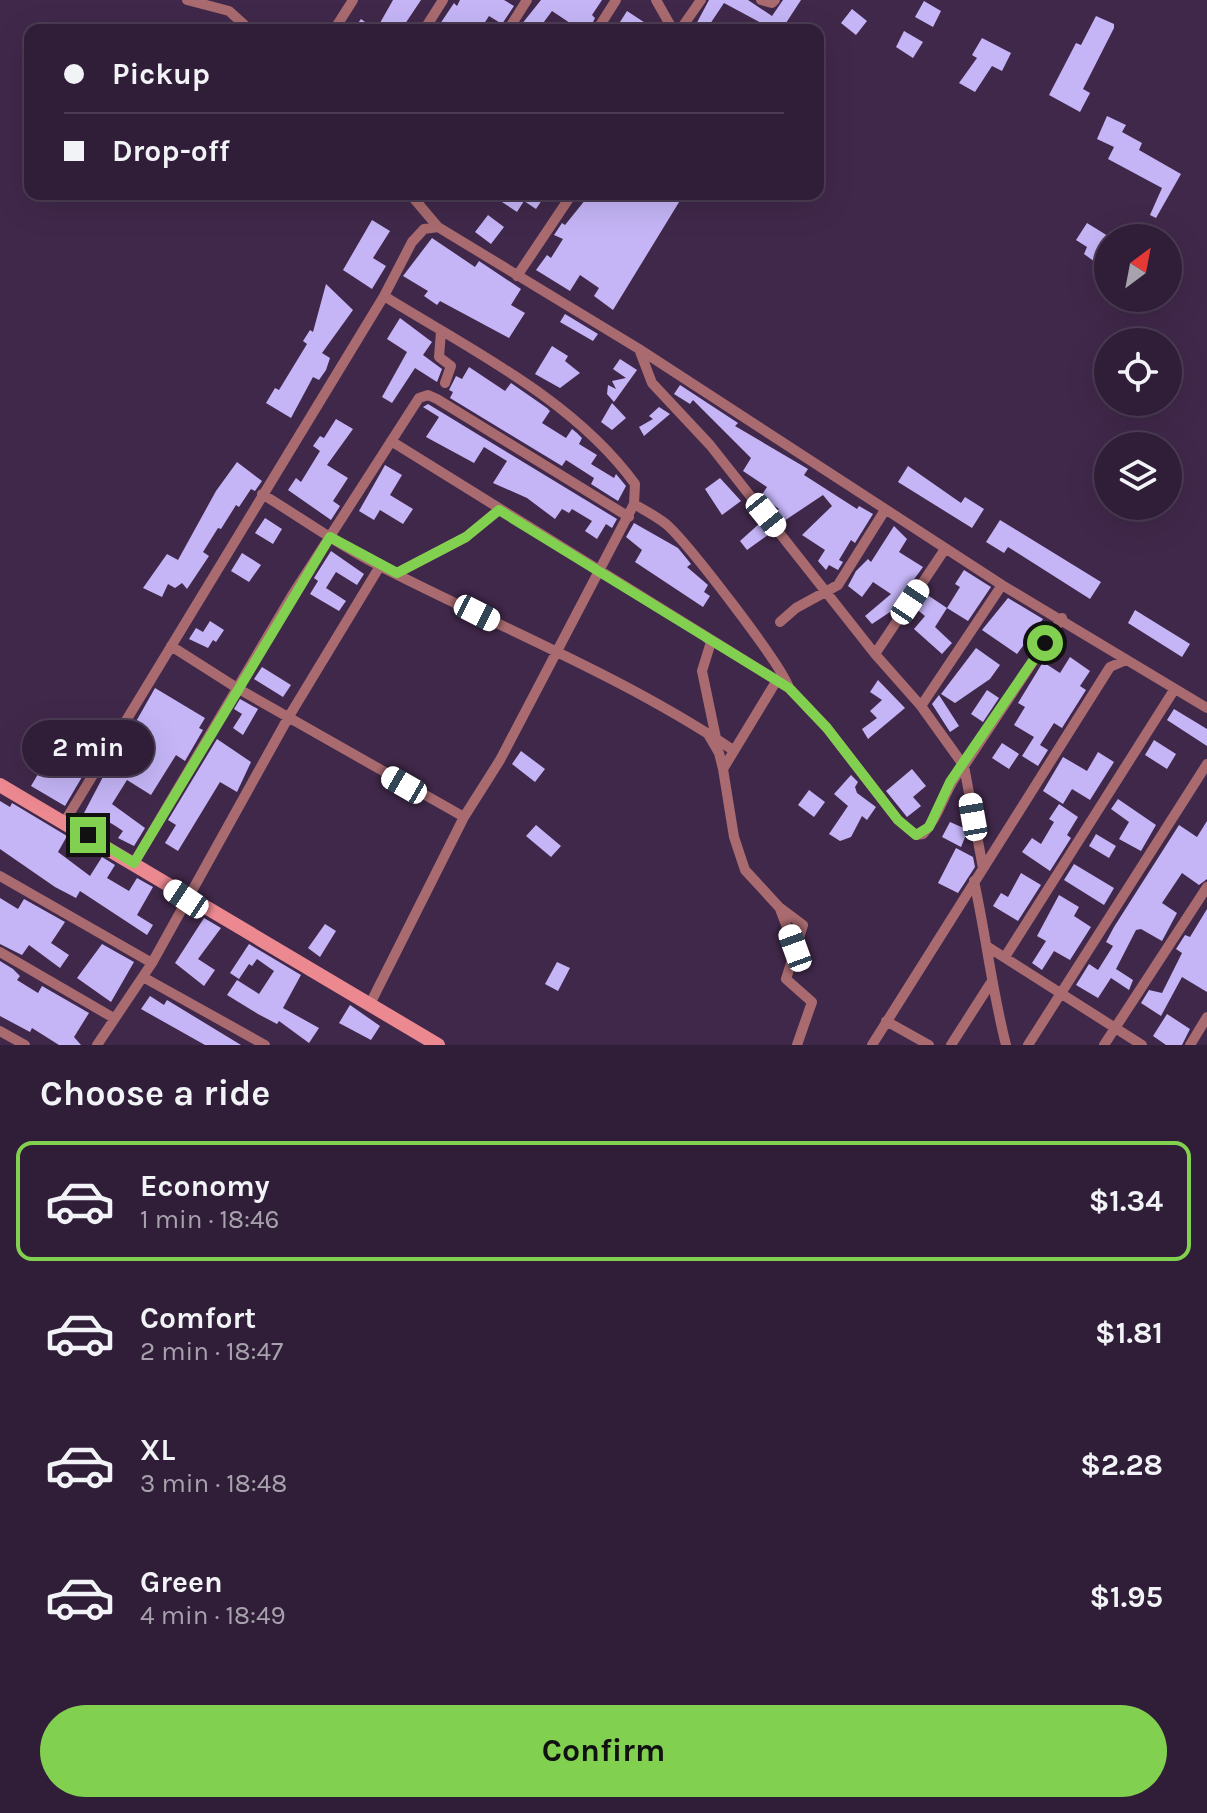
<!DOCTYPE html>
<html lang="en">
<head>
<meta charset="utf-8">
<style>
	body { margin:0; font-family:Karla,sans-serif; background:#382740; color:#f1f3f6; height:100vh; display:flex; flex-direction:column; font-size:30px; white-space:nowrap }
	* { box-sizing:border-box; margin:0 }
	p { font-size:26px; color:#a8a2ae }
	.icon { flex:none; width:44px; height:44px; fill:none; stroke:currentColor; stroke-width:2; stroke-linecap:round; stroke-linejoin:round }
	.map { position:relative; height:1045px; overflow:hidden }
	.details { display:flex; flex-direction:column; background:#301e38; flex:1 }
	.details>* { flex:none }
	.guide { position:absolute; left:24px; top:24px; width:800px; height:176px; border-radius:16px; box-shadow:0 8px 32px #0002,0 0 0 2px #4b3c53; display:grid; align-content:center; height:176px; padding:0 40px; background:#301e38 }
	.needle { width:52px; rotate:32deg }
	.buttons { position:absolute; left:1094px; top:224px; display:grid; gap:16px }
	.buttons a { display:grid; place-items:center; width:88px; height:88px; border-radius:50%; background:#301e38; box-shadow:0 8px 32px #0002,0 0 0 2px #4b3c53; font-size:40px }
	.end { position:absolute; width:36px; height:36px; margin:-18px; border:10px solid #81d050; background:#111; box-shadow:0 0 0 4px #111 }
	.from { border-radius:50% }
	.bubble { position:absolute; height:56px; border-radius:28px; background:#301e38; box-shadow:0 8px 32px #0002,0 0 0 2px #4b3c53; font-size:26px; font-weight:700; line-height:56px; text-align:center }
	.car { position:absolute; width:24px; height:48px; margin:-24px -12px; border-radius:10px; box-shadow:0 0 6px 2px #0007; background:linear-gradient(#fff 24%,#345 0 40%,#fff 0 76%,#345 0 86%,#fff 0) }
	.guide b { display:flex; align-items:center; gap:28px; height:76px; font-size:30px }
	.guide b+b { border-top:2px solid #4b3c53 }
	.guide i { width:20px; height:20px; background:#f1f3f6 }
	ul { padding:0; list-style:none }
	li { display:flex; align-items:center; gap:24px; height:120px; margin:0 16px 12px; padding:0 24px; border:4px solid transparent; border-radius:16px }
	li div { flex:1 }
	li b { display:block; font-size:30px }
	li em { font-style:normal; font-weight:700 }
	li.on { border-color:#81d050 }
	li>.icon { width:72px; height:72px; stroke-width:1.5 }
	h2 { padding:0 40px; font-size:36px; line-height:96px }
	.cta { display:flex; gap:16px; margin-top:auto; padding:16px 40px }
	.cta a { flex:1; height:92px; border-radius:48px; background:#81d050; color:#111; font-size:32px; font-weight:700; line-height:92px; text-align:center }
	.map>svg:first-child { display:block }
</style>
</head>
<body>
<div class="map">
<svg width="1207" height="1045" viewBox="0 0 1207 1045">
	<rect width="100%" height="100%" fill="#40284a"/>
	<path fill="#c5b5f7" d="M 393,0 L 421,0 L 401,30 L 353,30 L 361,19 L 376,30 Z
		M 460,0 L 504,0 L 514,6 L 502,24 L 489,16 L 480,30 L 436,30 L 454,3 L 457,6 Z
		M 541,0 L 602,0 L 592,15 L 595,18 L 589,30 L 566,30 L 570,23 L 552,11 L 538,30 L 517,30 Z
		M 709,0 L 748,0 L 772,16 L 783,0 L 801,0 L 786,23 L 797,30 L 765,30 L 767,26 L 724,3 L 706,30 L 693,30 Z
		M 924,1 L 941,11 L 933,27 L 915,17 Z
		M 852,9 L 867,21 L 856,35 L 841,23 Z
		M 627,11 L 656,30 L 615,30 Z
		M 1096,16 L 1114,24 L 1114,28 L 1083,89 L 1090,93 L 1080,112 L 1049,95 L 1076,43 L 1081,45 Z
		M 904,31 L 923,42 L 913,58 L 896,47 Z
		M 982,38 L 1011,53 L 1002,71 L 992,66 L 975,92 L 959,83 L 977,58 L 972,55 Z
		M 1107,116 L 1126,125 L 1122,132 L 1142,143 L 1139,150 L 1181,174 L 1156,218 L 1150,215 L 1162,188 L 1108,159 L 1114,147 L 1097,139 Z
		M 506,194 L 546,194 L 536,209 L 524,201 L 517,212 L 502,202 Z
		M 590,194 L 622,194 L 635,202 L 644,194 L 684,194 L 613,310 L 594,296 L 599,288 L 580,275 L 570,291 L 536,270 L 547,255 L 551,258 L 563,239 L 554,235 L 562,223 L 565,225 Z
		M 488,215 L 504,227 L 491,244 L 475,232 Z
		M 372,220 L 390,231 L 373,258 L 386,266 L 372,289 L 343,270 Z
		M 1087,223 L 1108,236 L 1108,260 L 1099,255 L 1095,262 L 1084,254 L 1087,247 L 1076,240 Z
		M 432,238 L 475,267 L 479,261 L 521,289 L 511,305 L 525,313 L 509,338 L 440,301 L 437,305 L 424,296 L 428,291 L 403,276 Z
		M 326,284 L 353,310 L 322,353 L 330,358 L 326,370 L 319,380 L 313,377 L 291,418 L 266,403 L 275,388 L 279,390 L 307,344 L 303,341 L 310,330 L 313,332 Z
		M 565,314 L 598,334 L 593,341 L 560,322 Z
		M 400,318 L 432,342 L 423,355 L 442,369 L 437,382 L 415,368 L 392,403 L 382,397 L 407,352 L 387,339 Z
		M 552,346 L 568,356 L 565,361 L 580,373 L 560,388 L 535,374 Z
		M 620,359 L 637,370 L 614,402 L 607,394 L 608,385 L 616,389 L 612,381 L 626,378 L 613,369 Z
		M 469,367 L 505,391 L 511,383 L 547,408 L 550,411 L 542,423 L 566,438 L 572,429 L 577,433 L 582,438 L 579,444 L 597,455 L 591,464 L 614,478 L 616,474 L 626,486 L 618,501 L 591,484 L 594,478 L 566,460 L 562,466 L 450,398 L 453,392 L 449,390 L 456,376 L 462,379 Z
		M 680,385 L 738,423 L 735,426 L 808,469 L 804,475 L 857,509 L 859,506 L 873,514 L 855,543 L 851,540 L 839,560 L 843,562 L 838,570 L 829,565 L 826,570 L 818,561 L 825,550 L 802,535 L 832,506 L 823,495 L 784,521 L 776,511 L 779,509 L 761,496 L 767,487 L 743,471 L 751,458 L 693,400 L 690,404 L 674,394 Z
		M 612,403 L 626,418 L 612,430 L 601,422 Z
		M 428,404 L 617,519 L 612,528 L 606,524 L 597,539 L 585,531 L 592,521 L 572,509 L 569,513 L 562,509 L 555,519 L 527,498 L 493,483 L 507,461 L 484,447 L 474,463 L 426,437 L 439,417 L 423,407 Z
		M 659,407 L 670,414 L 644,436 L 639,427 L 653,419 L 649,416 Z
		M 336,419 L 353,429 L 327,465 L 348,478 L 333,501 L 340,506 L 331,520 L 288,490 L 296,478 L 301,482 L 320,451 L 313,446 L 320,436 L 324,438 Z
		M 237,462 L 262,481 L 255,491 L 251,489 L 239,507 L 236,505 L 221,529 L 218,528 L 203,552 L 209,556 L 187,589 L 182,583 L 175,588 L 168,584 L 162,597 L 143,588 L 167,554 L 178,560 L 216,491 Z
		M 385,465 L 402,475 L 390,495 L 413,509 L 403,524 L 380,510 L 374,520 L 359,511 Z
		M 908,466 L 961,503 L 965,497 L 984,509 L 972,528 L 898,482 Z
		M 720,478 L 741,501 L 722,515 L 705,489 Z
		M 265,518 L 282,529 L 273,544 L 255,533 Z
		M 1000,520 L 1101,582 L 1090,599 L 1008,547 L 1004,553 L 986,542 Z
		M 634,523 L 678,548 L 687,559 L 691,564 L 687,567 L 708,585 L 704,592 L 710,596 L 703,607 L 635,562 L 642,550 L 626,537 Z
		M 760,523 L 768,535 L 747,550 L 740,541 Z
		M 894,526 L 907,539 L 899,552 L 923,567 L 890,612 L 872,624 L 865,616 L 891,594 L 873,582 L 862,597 L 848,586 L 856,571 L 868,559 L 871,562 Z
		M 331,551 L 364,574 L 357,585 L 336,572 L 326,588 L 346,601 L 339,611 L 310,594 L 318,581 L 314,578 Z
		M 242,553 L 261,565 L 249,582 L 231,571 Z
		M 964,570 L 991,587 L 968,621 L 947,608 L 960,587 L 955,584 Z
		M 929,596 L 947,608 L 935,627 L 952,643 L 942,654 L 914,629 L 925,616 L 915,608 Z
		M 1008,598 L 1043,619 L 1017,654 L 982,630 Z
		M 1135,610 L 1190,644 L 1182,657 L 1128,623 Z
		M 210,621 L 224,630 L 216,642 L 213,640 L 208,648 L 189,639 L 196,628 L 203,632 Z
		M 976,648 L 1000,665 L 990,679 L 955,703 L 941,694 Z
		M 1070,657 L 1090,671 L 1080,686 L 1086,690 L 1062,728 L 1054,723 L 1040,745 L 1048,750 L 1038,766 L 1022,756 L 1034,737 L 1014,725 L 1025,707 L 1018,703 L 1043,662 L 1060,673 Z
		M 262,667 L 291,685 L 283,697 L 254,679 Z
		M 878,680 L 905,708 L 868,739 L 862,729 L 877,718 L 870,711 L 882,700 L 870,692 Z
		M 155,688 L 205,718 L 199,728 L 203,730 L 185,761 L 176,755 L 151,795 L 127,780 L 112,804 L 145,828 L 134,846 L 118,838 L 123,831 L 114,825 L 96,815 L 94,819 L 84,813 L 105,773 L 112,778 L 128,752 L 121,748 Z
		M 987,690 L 999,698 L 983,722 L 971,714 Z
		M 939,695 L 959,726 L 950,732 L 932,704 Z
		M 240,699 L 258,709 L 243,735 L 233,728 L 242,714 L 234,709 Z
		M 1174,709 L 1207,729 L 1207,746 L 1167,720 Z
		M 217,739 L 251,762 L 237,792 L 220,782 L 178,851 L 165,843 L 176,825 L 168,820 Z
		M 1154,740 L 1176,754 L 1167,769 L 1145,755 Z
		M 1002,743 L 1019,754 L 1009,769 L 992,758 Z
		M 521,751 L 545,769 L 535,782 L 512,764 Z
		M 1098,752 L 1114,762 L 1090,800 L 1072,789 L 1063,804 L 1043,791 L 1063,757 L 1087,771 Z
		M 48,757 L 82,777 L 65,806 L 31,786 Z
		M 912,769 L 926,786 L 913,797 L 921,806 L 907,817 L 886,791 Z
		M 851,775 L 858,782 L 855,787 L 857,793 L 876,807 L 867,820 L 862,816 L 851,837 L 840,841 L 829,834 L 848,806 L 834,794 Z
		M 809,790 L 825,802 L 814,817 L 798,805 Z
		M 1118,799 L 1156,825 L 1141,851 L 1119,839 L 1129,822 L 1111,809 Z
		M 0,801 L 10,807 L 12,803 L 67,836 L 58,852 L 90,876 L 102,857 L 115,865 L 107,878 L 129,891 L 137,878 L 153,887 L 137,915 L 153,925 L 147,935 L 80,891 L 76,898 L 55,887 L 0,849 Z
		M 1059,804 L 1078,817 L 1067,835 L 1071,838 L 1050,871 L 1022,852 L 1032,838 L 1041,844 L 1054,822 L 1049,819 Z
		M 1207,821 L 1207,879 L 1199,885 L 1182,873 L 1162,903 L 1177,913 L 1162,941 L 1141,929 L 1136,930 L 1116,969 L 1133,980 L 1129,990 L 1111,978 L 1098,998 L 1076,985 L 1089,964 L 1098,970 L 1113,946 L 1106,942 L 1114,927 L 1179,825 L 1197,837 Z
		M 950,822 L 968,830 L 961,847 L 942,837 Z
		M 536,825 L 561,846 L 551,857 L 526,836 Z
		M 1096,834 L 1116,846 L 1109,858 L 1089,846 Z
		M 956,848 L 973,857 L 975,867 L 958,893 L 938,883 Z
		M 1074,864 L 1114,888 L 1104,905 L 1064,880 Z
		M 1021,873 L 1041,885 L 1018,921 L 993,906 L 1001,893 L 1008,897 Z
		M 1059,895 L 1079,907 L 1074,916 L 1091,927 L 1070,960 L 1054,951 L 1042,970 L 1032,963 L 1046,941 L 1037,936 Z
		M 0,898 L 18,909 L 24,899 L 65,922 L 51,943 L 69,955 L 60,968 L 29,945 L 22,955 L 0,944 Z
		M 1207,909 L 1207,992 L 1182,977 L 1161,1016 L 1141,1003 L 1149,990 L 1162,993 L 1182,953 L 1176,949 L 1185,935 L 1190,937 Z
		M 204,918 L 221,928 L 198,959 L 215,970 L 204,986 L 175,963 Z
		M 325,924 L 336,931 L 320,957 L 308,948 Z
		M 102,944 L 134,962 L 111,1002 L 77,978 Z
		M 249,944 L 301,975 L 283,1008 L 319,1028 L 309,1043 L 279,1021 L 277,1024 L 258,1014 L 227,995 L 237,980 L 259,994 L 274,971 L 257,959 L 252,966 L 249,964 L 239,979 L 230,973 Z
		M 0,961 L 13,969 L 20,976 L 17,980 L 38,993 L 42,986 L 89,1013 L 74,1037 L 81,1045 L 59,1045 L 32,1028 L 30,1032 L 0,1016 Z
		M 557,962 L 570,968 L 558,991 L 545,984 Z
		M 150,996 L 164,1005 L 167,1000 L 241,1045 L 205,1045 L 141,1009 Z
		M 350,1005 L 380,1026 L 371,1040 L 339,1023 Z
		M 1167,1014 L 1190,1029 L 1182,1045 L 1166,1045 L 1153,1036 Z"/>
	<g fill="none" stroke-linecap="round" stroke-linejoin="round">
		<path stroke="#a96b6f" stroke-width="10" d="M 187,0 L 229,11 L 250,30
			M 656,0 L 673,30
			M 761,0 L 772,3 L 775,0
			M 334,30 L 353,0
			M 424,30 L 443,0
			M 508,30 L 527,0
			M 597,30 L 616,0
			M 680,30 L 701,0
			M 410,194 L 438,227 L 639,349 L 1002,585 L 1207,708
			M 517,276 L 572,194
			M 384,296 C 471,350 574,400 635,484 L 634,504 C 644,510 656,516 666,524 C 687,542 782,665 789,688
			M 441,332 L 439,357 L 451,366 L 445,383
			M 639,349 L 652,383 L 710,445 L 875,654 L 921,706 L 964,766 L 983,868
			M 391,441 L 789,688 L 827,728 L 898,820 L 916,835 L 923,834 C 941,815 945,786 964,766 L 1062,618
			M 262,494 C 300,517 337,544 376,564 C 496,626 621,675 733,750
			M 397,573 L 466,537 L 499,510
			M 780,622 L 796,608 L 838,585 L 885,510
			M 706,637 L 711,642 L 702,671 L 716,738
			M 171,646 L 237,688 L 464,817 L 500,760 L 634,504
			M 875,654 L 945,549
			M 777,680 L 723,769 L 734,837 L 745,870 L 779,907 L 803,925 L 786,979 L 812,1002 L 797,1045
			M 921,706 L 1002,585
			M 708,734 L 719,753 L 723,769
			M 65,821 L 384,296 L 412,242 L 424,229 L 438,227
			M 134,863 L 291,597 L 419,398 L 428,395 L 437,399 L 629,517
			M 0,876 L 152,963
			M 974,881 C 986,936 992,990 1006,1045
			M 780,909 L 795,948
			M 988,947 L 1142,1045
			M 0,952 L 112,1017
			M 1005,957 L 1174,690
			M 143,977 L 265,1045
			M 370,1004 L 464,817
			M 886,1021 L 929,1045
			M 0,1031 L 25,1045
			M 97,1045 L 152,963 L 288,718 L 380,566
			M 872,1045 L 1110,667 L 1126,660
			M 951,1045 L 990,984
			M 1028,1045 L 1207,764
			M 1104,1045 L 1207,887
			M 1190,1045 L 1207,1017"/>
		<path stroke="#eb8890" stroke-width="14" d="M 0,785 L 438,1045"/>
	</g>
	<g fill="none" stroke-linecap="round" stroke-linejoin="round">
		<path stroke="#81d050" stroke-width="10" d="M 88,835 L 134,863 L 330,537 L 397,573 L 466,537 L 499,510 L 789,688 L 827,728 L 898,820 L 916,835 L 929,827 L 950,782 L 1045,643"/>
	</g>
</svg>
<div class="buttons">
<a><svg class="needle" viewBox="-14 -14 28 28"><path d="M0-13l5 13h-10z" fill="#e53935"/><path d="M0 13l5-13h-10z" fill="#a8a2ae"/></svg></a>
<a><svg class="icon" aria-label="locate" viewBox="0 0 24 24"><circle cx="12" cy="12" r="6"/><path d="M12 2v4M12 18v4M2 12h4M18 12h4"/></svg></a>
<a><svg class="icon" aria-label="layers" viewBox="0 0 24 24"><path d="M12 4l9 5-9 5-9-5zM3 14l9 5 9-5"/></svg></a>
</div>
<i class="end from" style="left:1045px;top:643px"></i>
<i class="end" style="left:88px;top:835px"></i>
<div class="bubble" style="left:22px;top:720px;width:132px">2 min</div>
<i class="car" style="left:766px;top:515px;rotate:141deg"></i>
<i class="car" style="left:910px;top:602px;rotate:34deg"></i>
<i class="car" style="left:477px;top:613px;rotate:117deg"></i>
<i class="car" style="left:404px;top:785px;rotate:300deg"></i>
<i class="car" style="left:973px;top:817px;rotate:350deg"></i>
<i class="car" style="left:186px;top:899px;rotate:304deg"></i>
<i class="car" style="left:795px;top:948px;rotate:340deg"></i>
<div class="guide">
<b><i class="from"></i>Pickup</b>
<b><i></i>Drop-off</b>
</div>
</div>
<section class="details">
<h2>Choose a ride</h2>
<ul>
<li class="on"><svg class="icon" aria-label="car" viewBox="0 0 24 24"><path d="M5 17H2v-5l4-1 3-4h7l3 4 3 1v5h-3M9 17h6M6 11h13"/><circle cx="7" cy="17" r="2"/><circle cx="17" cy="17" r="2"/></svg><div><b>Economy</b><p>1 min · 18:46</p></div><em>$1.34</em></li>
<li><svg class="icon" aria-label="car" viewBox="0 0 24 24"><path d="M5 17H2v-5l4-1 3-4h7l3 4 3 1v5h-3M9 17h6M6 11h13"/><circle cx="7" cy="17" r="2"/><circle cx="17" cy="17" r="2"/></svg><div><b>Comfort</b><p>2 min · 18:47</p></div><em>$1.81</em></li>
<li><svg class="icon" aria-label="car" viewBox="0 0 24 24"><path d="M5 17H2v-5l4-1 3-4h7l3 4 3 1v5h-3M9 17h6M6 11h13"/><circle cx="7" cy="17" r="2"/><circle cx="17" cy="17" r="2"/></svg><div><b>XL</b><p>3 min · 18:48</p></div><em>$2.28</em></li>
<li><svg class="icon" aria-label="car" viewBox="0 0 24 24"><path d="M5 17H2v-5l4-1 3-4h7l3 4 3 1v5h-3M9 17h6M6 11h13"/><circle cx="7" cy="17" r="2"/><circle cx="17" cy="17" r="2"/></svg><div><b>Green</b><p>4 min · 18:49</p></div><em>$1.95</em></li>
</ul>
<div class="cta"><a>Confirm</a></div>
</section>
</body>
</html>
